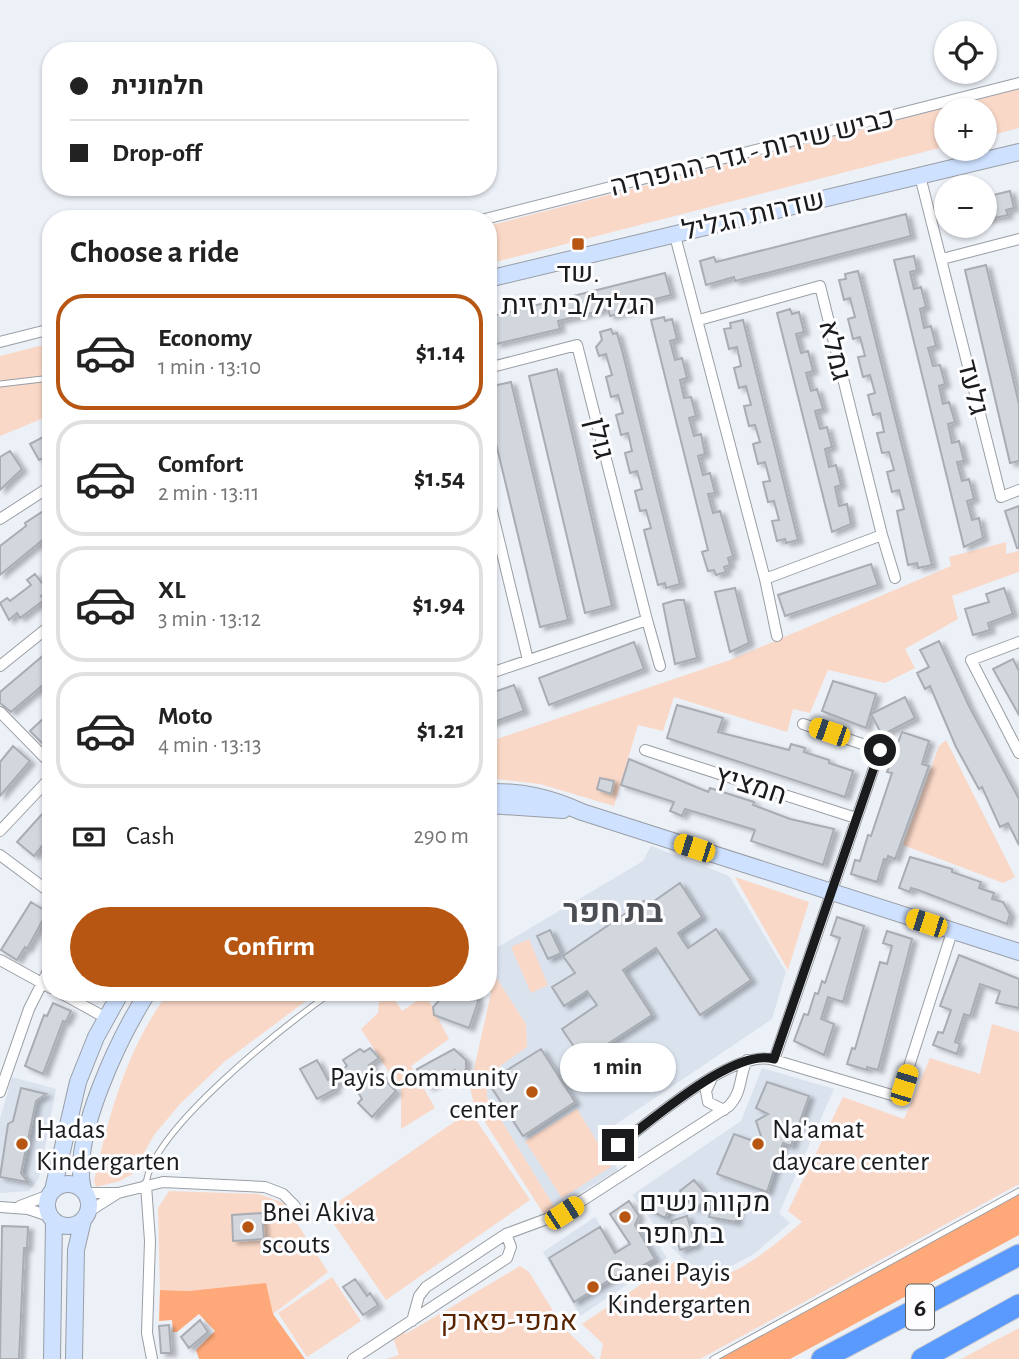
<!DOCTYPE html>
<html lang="en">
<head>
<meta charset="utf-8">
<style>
	body { margin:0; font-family:"Alegreya Sans",Heebo,sans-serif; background:#f2f2f2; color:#222; height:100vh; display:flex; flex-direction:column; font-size:26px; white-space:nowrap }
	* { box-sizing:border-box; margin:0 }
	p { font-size:23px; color:#767676 }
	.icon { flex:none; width:38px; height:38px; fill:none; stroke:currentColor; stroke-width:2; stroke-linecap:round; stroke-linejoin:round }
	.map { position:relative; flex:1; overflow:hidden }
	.side { position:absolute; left:42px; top:210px; width:455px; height:791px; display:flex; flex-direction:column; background:#fff; border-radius:28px; box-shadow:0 2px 5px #0004 }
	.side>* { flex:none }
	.banner { position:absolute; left:42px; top:42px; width:455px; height:154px; border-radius:28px; box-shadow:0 2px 5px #0004; display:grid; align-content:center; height:154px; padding:0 28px; background:#fff }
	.tools { position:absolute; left:934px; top:21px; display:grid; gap:14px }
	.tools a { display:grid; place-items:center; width:63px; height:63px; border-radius:50%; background:#fff; box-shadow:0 2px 5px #0004; font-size:35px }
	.end { position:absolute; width:32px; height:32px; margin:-16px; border:9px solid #191b1d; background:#fff; box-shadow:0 0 0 4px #fff }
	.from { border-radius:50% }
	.bubble { position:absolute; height:49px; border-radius:24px; background:#fff; box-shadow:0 2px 5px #0004; font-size:23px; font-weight:600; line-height:49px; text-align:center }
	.car { position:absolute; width:21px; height:42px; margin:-21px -10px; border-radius:9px; box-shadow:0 0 5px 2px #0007; background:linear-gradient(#f5c518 24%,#345 0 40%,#f5c518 0 76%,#345 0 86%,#f5c518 0) }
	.banner b { display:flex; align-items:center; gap:24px; height:66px; font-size:26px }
	.banner b+b { border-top:2px solid #e0e0e0 }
	.banner i { width:18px; height:18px; background:#222 }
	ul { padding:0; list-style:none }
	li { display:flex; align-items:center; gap:21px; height:116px; margin:0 14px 10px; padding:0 14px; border:4px solid #e0e0e0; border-radius:28px }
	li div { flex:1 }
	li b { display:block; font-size:26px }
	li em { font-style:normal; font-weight:600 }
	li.on { border-color:#b65612 }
	li>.icon { width:63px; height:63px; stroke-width:1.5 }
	h2 { padding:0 28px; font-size:32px; line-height:84px }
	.pay { display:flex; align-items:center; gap:18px; height:77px; padding:0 28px; font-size:26px }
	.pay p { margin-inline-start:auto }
	.action { display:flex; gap:14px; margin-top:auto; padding:14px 28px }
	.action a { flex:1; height:80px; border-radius:42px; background:#b65612; color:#fff; font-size:28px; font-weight:600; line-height:80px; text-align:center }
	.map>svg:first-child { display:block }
</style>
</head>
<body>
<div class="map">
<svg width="1019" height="1359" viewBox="0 0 1019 1359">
	<defs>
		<filter id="shadow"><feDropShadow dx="5" dy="3" stdDeviation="2" flood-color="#0004"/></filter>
	</defs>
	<rect width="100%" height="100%" fill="#ecf0f7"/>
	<path fill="#dae2ee" d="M 651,846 L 729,876 L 786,972 L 772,1019 L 597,1137 L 618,1170 L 555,1208 L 487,1097 L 486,1076 L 527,1047 L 526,1024 L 488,965 L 488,953 L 643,861 Z
		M 762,1068 L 834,1089 L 779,1213 L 790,1223 L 754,1254 L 722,1271 L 702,1277 L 673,1249 L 632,1195 L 741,1121 Z
		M 12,1077 L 56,1089 L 39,1178 L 29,1191 L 0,1193 L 0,1119 Z
		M 595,1217 L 616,1250 L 648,1228 L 667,1258 L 580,1316 L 543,1252 Z"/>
	<path fill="#fad8c7" d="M 1019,89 L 1019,128 L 985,137 L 985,110 L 947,110 L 947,146 L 488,264 L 488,226 Z
		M 51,343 L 51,415 L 0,436 L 0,356 Z
		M 1006,542 L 1006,554 L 1019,551 L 1019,572 L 952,596 L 958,619 L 905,649 L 915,668 L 885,683 L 828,670 L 810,713 L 793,709 L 787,732 L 674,697 L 663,731 L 638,725 L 614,806 L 540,784 L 488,778 L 488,742 L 730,660 L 951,566 L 949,557 Z
		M 946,740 L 1015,877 L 1003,883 L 903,845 L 939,746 Z
		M 735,877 L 809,902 L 788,970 Z
		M 529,939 L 548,985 L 531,993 L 511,947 Z
		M 488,965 L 526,1024 L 527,1047 L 486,1076 L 487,1097 L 555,1208 L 545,1216 L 474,1105 L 470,1087 L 491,993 L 488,988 Z
		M 169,992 L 300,992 L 314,995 L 224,1062 L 180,1104 L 154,1135 L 132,1174 L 120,1181 L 96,1187 L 94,1181 C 109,1115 127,1047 169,992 Z
		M 380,992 L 390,992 L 402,1011 L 426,995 L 449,1039 L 411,1066 L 435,1108 L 401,1129 L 401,1091 L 361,1029 L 378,1013 Z
		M 992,1024 L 1019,1032 L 1019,1184 L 700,1359 L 600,1359 L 603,1344 L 582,1324 L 676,1261 L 700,1284 C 741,1273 770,1249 802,1222 L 788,1211 L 843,1097 L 904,1119 L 930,1058 L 980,1074 Z
		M 577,1109 L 612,1166 L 562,1198 L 525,1141 Z
		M 470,1111 L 530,1200 L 386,1300 L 325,1211 Z
		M 169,1191 L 259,1194 L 284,1203 L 328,1272 L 273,1314 L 189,1291 L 160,1290 L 158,1208 Z
		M 520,1266 L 529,1272 L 563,1327 L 596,1359 L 386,1359 L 399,1355 L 392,1335 L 412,1321 L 404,1335 Z
		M 332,1277 L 361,1321 L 307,1357 L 278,1313 Z
		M 1019,1328 L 1019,1359 L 961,1359 Z"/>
	<path fill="#ffa97a" d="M 1019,1191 L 1019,1235 L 790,1359 L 713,1359 Z
		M 266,1283 L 273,1314 L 305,1359 L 199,1359 L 196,1350 L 215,1331 L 199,1314 L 177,1332 L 173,1332 L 172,1320 L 159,1321 L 160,1290 L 189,1291 Z"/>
	<path fill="#d2d6dd" stroke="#a9adb3" stroke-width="2" filter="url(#shadow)" d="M 1010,191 L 1014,208 L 1006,210 L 1008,215 L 985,220 L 985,197 Z
		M 906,214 L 911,236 L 735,281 L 734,277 L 706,285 L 700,261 L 714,257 L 716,262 Z
		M 914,256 L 917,270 L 910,272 L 914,289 L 921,287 L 926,307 L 920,309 L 924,328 L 931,326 L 936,346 L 928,348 L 933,366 L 940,365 L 945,384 L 939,386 L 943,404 L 949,402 L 955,422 L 948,424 L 952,443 L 959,441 L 964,461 L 957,462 L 962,481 L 969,479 L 974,499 L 967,501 L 972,520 L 979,518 L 983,538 L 964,547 L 894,260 Z
		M 986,265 L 1019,404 L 1019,461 L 1010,463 L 965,270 Z
		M 858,271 L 932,565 L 918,568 L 917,563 L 908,565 L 897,511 L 904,509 L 899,490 L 892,492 L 887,472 L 894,470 L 889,452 L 882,453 L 877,433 L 884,432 L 880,413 L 873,415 L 868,395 L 875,393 L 870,375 L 863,377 L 858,357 L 865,356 L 860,337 L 853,339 L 848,319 L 855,317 L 850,298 L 844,300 L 839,280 L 846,279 L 845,274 Z
		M 665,273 L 671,295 L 632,305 L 633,310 L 610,316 L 608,309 L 558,321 L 560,329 L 496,344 L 489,317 Z
		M 790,309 L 792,314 L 799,312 L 804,332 L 796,334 L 801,353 L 808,351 L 813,371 L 806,373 L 811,391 L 817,389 L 823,409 L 815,411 L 820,429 L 827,427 L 832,447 L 825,449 L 829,467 L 836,465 L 841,485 L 835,487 L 839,506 L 847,504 L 851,524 L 832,532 L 777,313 Z
		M 664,317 L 665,321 L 672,319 L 677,339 L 670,341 L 675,360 L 682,358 L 687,378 L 680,380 L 684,398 L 691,397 L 696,416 L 689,418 L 694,436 L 701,434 L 705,454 L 698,456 L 703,475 L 710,473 L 715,493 L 708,494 L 713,513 L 720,511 L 733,556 L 728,558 L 730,565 L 724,567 L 726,572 L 716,575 L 714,570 L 708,571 L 702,552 L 708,550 L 651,320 Z
		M 743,320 L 798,540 L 786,543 L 785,539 L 777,541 L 772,521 L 779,520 L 774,501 L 768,502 L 763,482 L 770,481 L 765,462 L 758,464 L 753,444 L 760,442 L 755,425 L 749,426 L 744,406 L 751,405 L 746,386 L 739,388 L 734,368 L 741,366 L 737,347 L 729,349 L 724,329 L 731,328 L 730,323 Z
		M 611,329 L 613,334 L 617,333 L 623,354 L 680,584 L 666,588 L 665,583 L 658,585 L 649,550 L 644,530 L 651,528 L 646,510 L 640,511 L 635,491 L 642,489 L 637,471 L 630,473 L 625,453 L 632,451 L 628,433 L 621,435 L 616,415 L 623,413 L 618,395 L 611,397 L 606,377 L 612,375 L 606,354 L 599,356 L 596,347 L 602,340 L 600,332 Z
		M 557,369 L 612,606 L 585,613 L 529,376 Z
		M 511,382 L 568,620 L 540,627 L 488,410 L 488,387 Z
		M 43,437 L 46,441 L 51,439 L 51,454 L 39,460 L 30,444 Z
		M 10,451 L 22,469 L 0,490 L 0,457 Z
		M 51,506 L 51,533 L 0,575 L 0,546 L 26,526 L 25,523 Z
		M 1019,506 L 1019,548 L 1017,548 L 1005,511 Z
		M 871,564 L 878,585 L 785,616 L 778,595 Z
		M 35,574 L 48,591 L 41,596 L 44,600 L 20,618 L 17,613 L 9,620 L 0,603 L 7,598 L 10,601 L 31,585 L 27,580 Z
		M 735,588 L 749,643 L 730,652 L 715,592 Z
		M 1004,588 L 1013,614 L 988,623 L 990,630 L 973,635 L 965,609 L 989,602 L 986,594 Z
		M 677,600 L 684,600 L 697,658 L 675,664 L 663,604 Z
		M 939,641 L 969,706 L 1019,799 L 1019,845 L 1008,823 L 1000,827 L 982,787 L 979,789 L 956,747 L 930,686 L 925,689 L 917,673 L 929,667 L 920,650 Z
		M 634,642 L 644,669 L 549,705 L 539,678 Z
		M 51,649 L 51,678 L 11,712 L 0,703 L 0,692 Z
		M 1013,659 L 1019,671 L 1019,715 L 993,669 Z
		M 833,681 L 876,694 L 866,728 L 822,711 Z
		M 514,685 L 524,711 L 488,724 L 488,694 Z
		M 905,697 L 915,718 L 882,735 L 871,714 Z
		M 677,705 L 723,718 L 718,732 L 789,750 L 791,744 L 805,748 L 804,752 L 829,760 L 829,763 L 853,771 L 845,797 L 667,738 Z
		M 45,717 L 51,723 L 51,742 L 46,747 L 30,731 Z
		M 902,732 L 929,741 L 922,764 L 929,766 L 895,859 L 888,856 L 887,860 L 884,859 L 877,882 L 851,874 L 855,860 L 860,861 L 868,835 L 871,836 L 892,773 L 887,772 Z
		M 13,746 L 30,761 L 0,796 L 0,762 Z
		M 629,759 L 708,792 L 710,788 L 754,802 L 753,805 L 790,819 L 834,829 L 823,865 L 751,841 L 755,830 L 685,809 L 682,816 L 670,811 L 674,802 L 621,785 Z
		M 600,778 L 614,781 L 611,794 L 597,789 Z
		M 51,804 L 51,835 L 34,856 L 17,842 Z
		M 910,857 L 952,869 L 952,872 L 981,882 L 979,888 L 994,893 L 992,899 L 1003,902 L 1010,914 L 1007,924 L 918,890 L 911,888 L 910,892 L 899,888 Z
		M 680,883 L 702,917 L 678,933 L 688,948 L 716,929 L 751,980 L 700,1015 L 656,948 L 623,970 L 652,1015 L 583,1060 L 562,1029 L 597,1005 L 587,991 L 564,1006 L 552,987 L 575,973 L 563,956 L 644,901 L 647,906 Z
		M 31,902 L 47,912 L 27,949 L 25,947 L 17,960 L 1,950 Z
		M 837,917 L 864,926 L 843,1002 L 828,997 L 821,1019 L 834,1024 L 824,1055 L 794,1041 L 804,1014 L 808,1015 L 815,993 L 818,994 L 822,981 L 825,983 L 840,938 L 831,935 Z
		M 550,930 L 561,953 L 548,959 L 537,936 Z
		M 887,931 L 912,939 L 878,1070 L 867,1067 L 867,1070 L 847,1064 L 852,1048 L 855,1049 L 880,962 L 887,964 L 892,946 L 883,943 Z
		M 959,955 L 1019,979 L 1019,1008 L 996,1003 L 1000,991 L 980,984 L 970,1016 L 964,1014 L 955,1042 L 960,1044 L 957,1054 L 933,1045 L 938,1032 L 943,1033 L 951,1010 L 940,1006 Z
		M 447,992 L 475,992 L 478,1002 L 469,1028 L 434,1015 L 433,1007 Z
		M 53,1003 L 71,1011 L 66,1022 L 63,1021 L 43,1074 L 25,1066 L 44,1015 L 47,1016 Z
		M 370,1048 L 379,1058 L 369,1065 L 396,1091 L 372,1117 L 358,1103 L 362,1099 L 349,1076 L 334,1085 L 336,1089 L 317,1099 L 300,1069 L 317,1060 L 328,1080 L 347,1066 L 343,1060 L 360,1049 L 364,1052 Z
		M 454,1049 L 466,1060 L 466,1069 L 459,1077 L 455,1070 L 429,1087 L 417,1069 Z
		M 541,1049 L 575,1102 L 523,1136 L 488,1082 Z
		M 767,1082 L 809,1096 L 791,1146 L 783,1143 L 767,1192 L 717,1174 L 734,1134 L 764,1145 L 756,1121 L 768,1114 L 756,1108 Z
		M 21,1088 L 46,1094 L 36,1101 L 21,1173 L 28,1182 L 0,1177 L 8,1124 L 13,1121 Z
		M 694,1180 L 709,1198 L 695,1209 L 680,1191 Z
		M 713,1198 L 739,1203 L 736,1222 L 709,1217 Z
		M 653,1199 L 670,1207 L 665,1218 L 648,1209 Z
		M 629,1201 L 639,1216 L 635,1225 L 655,1259 L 633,1271 L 630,1267 L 574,1302 L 549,1258 L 600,1227 L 615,1253 L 630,1244 L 610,1214 Z
		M 262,1213 L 264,1239 L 233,1241 L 232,1215 Z
		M 687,1216 L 696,1245 L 680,1250 L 671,1221 Z
		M 2,1226 L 28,1227 L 27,1248 L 24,1248 L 19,1359 L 0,1359 Z
		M 355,1279 L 367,1296 L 370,1293 L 378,1305 L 363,1315 L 343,1287 Z
		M 200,1320 L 208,1332 L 189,1348 L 181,1337 Z
		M 169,1325 L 171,1353 L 161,1353 L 159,1326 Z"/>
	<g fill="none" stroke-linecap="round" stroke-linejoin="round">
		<defs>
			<path id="lane" d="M 0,384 L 51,378
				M 146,1185 C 150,1130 287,1024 332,992
				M 713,1359 L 1019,1191"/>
			<path id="street" d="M 920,176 L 1001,497 L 1019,490
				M 485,219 L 1019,83
				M 674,232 L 765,579 L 882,535 L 820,286 L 699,320
				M 942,259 L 1019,239
				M 0,342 L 51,329
				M 488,368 L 577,345 L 647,620 L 488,674
				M 488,495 L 528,660
				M 0,519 L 51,486
				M 882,535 L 895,578
				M 765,579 L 777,636
				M 647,620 L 660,666
				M 1019,642 L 971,660 L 1019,753
				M 0,666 L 51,625
				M 0,712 L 51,764
				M 803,724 L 880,750 L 774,1060 L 895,1096 L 903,1085 L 952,932
				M 645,750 L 856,818
				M 0,831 L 51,777
				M 0,855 L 51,893
				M 0,960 L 51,988
				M 59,992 L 106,1018
				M 711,1080 L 706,1091 L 708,1102 L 724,1110
				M 0,1092 L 29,1009 L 51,965
				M 634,1167 L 618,1145 C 652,1121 734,1047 774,1060
				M 146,1185 L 150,1241 L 147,1333 L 152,1359
				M 85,1193 L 118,1193 L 88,1212
				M 118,1193 L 163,1182 L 265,1187 L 283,1194 L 295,1206
				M 20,1206 L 49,1195
				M 0,1207 L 28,1209 L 49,1216
				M 412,1321 L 419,1296 L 426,1287 L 506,1234 L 563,1213 L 729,1106 C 743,1091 739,1076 747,1060
				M 353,1359 L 507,1258 L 511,1247 L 506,1234"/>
			<path id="secondary" d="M 488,279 L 1019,152
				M 488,792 C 523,791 551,798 582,812 L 1019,952
				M 488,805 L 563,810
				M47 1205a21 21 0 1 1 42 0a21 21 0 1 1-42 0Z
				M 53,1190 L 78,1082 L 96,1037 L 121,992
				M 83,1190 C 70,1138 120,1036 148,992
				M 52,1359 L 54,1221
				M 74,1359 L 76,1250 L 83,1220"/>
			<path id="highway" d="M 822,1359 L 1019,1255
				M 922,1359 L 1019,1305"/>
		</defs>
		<use href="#lane" stroke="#9a9ea5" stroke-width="7"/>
		<use href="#street" stroke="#9a9ea5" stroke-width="12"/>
		<use href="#secondary" stroke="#9a9ea5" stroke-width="18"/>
		<use href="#highway" stroke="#cccdcd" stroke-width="23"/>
		<use href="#lane" stroke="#fff" stroke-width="5"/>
		<use href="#street" stroke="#fff" stroke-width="10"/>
		<use href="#secondary" stroke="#cee1ff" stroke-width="16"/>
		<use href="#highway" stroke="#5a9aff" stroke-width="21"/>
	</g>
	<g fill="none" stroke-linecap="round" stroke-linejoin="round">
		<path stroke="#191b1d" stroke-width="9" d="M 618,1145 C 652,1121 734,1047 774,1059 L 880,750"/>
	</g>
	<g fill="#b65612" stroke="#fdfdff" stroke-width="2.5">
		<rect x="571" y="237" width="14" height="14" rx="3.5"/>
		<circle cx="532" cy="1092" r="7"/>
		<circle cx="22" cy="1144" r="7"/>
		<circle cx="758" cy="1144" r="7"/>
		<circle cx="625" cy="1217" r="7"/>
		<circle cx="248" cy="1227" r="7"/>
		<circle cx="593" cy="1287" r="7"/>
	</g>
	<g text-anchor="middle" stroke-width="6" stroke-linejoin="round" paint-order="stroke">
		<rect fill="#fdfdff" stroke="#5d5f61" stroke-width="2" x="906" y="1284.5" width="28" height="45" rx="5"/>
		<g font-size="26" font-weight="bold" fill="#191b1d">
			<text x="920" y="1316">6</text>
		</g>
		<g font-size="28" fill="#191b1d" stroke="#fdfdff">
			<text transform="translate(752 151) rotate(-14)" y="10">כביש שירות - גדר ההפרדה</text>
			<text transform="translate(753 214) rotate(-13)" y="10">שדרות הגליל</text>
			<text transform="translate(836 350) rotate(76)" y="10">גמלא</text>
			<text transform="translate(974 387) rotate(76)" y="10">גלעד</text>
			<text transform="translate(601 438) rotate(76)" y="10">גולן</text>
			<text transform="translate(751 784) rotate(18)" y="10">חמציץ</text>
		</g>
		<g font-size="28" fill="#191b1d" stroke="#fdfdff" text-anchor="start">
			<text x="578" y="282" text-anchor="middle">שד.<tspan x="578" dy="32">הגליל/בית זית</tspan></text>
			<text x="518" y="1086" text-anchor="end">Payis Community<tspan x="518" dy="32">center</tspan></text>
			<text x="36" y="1138">Hadas<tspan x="36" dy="32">Kindergarten</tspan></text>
			<text x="772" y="1138">Na'amat<tspan x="772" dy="32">daycare center</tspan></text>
			<text x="639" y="1211">מקווה נשים<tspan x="639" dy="32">בת חפר</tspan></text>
			<text x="262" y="1221">Bnei Akiva<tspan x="262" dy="32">scouts</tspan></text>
			<text x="607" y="1281">Ganei Payis<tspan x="607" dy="32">Kindergarten</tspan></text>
		</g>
		<g font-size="28" fill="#582400" stroke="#fdfdff">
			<text x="509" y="1330">אמפי-פארק</text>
		</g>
		<g font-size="32" font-weight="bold" fill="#4b4f54" stroke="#fdfdff">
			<text x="613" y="922">בת חפר</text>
		</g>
	</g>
</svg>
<div class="tools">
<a><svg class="icon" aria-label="locate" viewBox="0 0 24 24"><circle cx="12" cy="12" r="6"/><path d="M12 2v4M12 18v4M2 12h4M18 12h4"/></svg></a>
<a>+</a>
<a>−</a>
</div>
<i class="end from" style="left:880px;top:750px"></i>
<i class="end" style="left:618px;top:1145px"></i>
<div class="bubble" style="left:560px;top:1043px;width:116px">1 min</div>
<i class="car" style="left:829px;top:732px;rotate:289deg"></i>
<i class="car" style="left:694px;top:848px;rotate:288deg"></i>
<i class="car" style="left:926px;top:923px;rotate:288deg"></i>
<i class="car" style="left:904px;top:1085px;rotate:17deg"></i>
<i class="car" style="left:564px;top:1213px;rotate:57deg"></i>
<div class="banner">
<b><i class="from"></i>חלמונית</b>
<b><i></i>Drop-off</b>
</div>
<section class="side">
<h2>Choose a ride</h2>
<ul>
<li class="on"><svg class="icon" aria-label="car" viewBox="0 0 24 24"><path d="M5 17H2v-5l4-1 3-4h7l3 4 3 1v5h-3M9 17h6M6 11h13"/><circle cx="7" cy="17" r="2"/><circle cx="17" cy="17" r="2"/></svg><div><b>Economy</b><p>1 min · 13:10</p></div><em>$1.14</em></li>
<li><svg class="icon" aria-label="car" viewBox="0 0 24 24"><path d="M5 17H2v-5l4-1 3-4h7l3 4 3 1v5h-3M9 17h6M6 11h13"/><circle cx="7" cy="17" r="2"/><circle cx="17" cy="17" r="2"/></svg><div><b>Comfort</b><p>2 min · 13:11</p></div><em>$1.54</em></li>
<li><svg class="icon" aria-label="car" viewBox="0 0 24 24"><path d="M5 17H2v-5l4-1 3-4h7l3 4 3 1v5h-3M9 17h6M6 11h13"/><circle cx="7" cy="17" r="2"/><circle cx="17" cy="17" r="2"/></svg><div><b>XL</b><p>3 min · 13:12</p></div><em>$1.94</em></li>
<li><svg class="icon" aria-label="car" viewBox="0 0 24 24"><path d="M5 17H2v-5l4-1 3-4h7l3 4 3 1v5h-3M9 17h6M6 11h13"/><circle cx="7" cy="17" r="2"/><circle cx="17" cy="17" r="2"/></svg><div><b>Moto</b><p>4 min · 13:13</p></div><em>$1.21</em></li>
</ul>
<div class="pay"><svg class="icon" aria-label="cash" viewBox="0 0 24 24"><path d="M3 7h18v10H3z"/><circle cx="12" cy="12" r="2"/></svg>Cash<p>290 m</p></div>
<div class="action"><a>Confirm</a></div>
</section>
</div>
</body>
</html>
